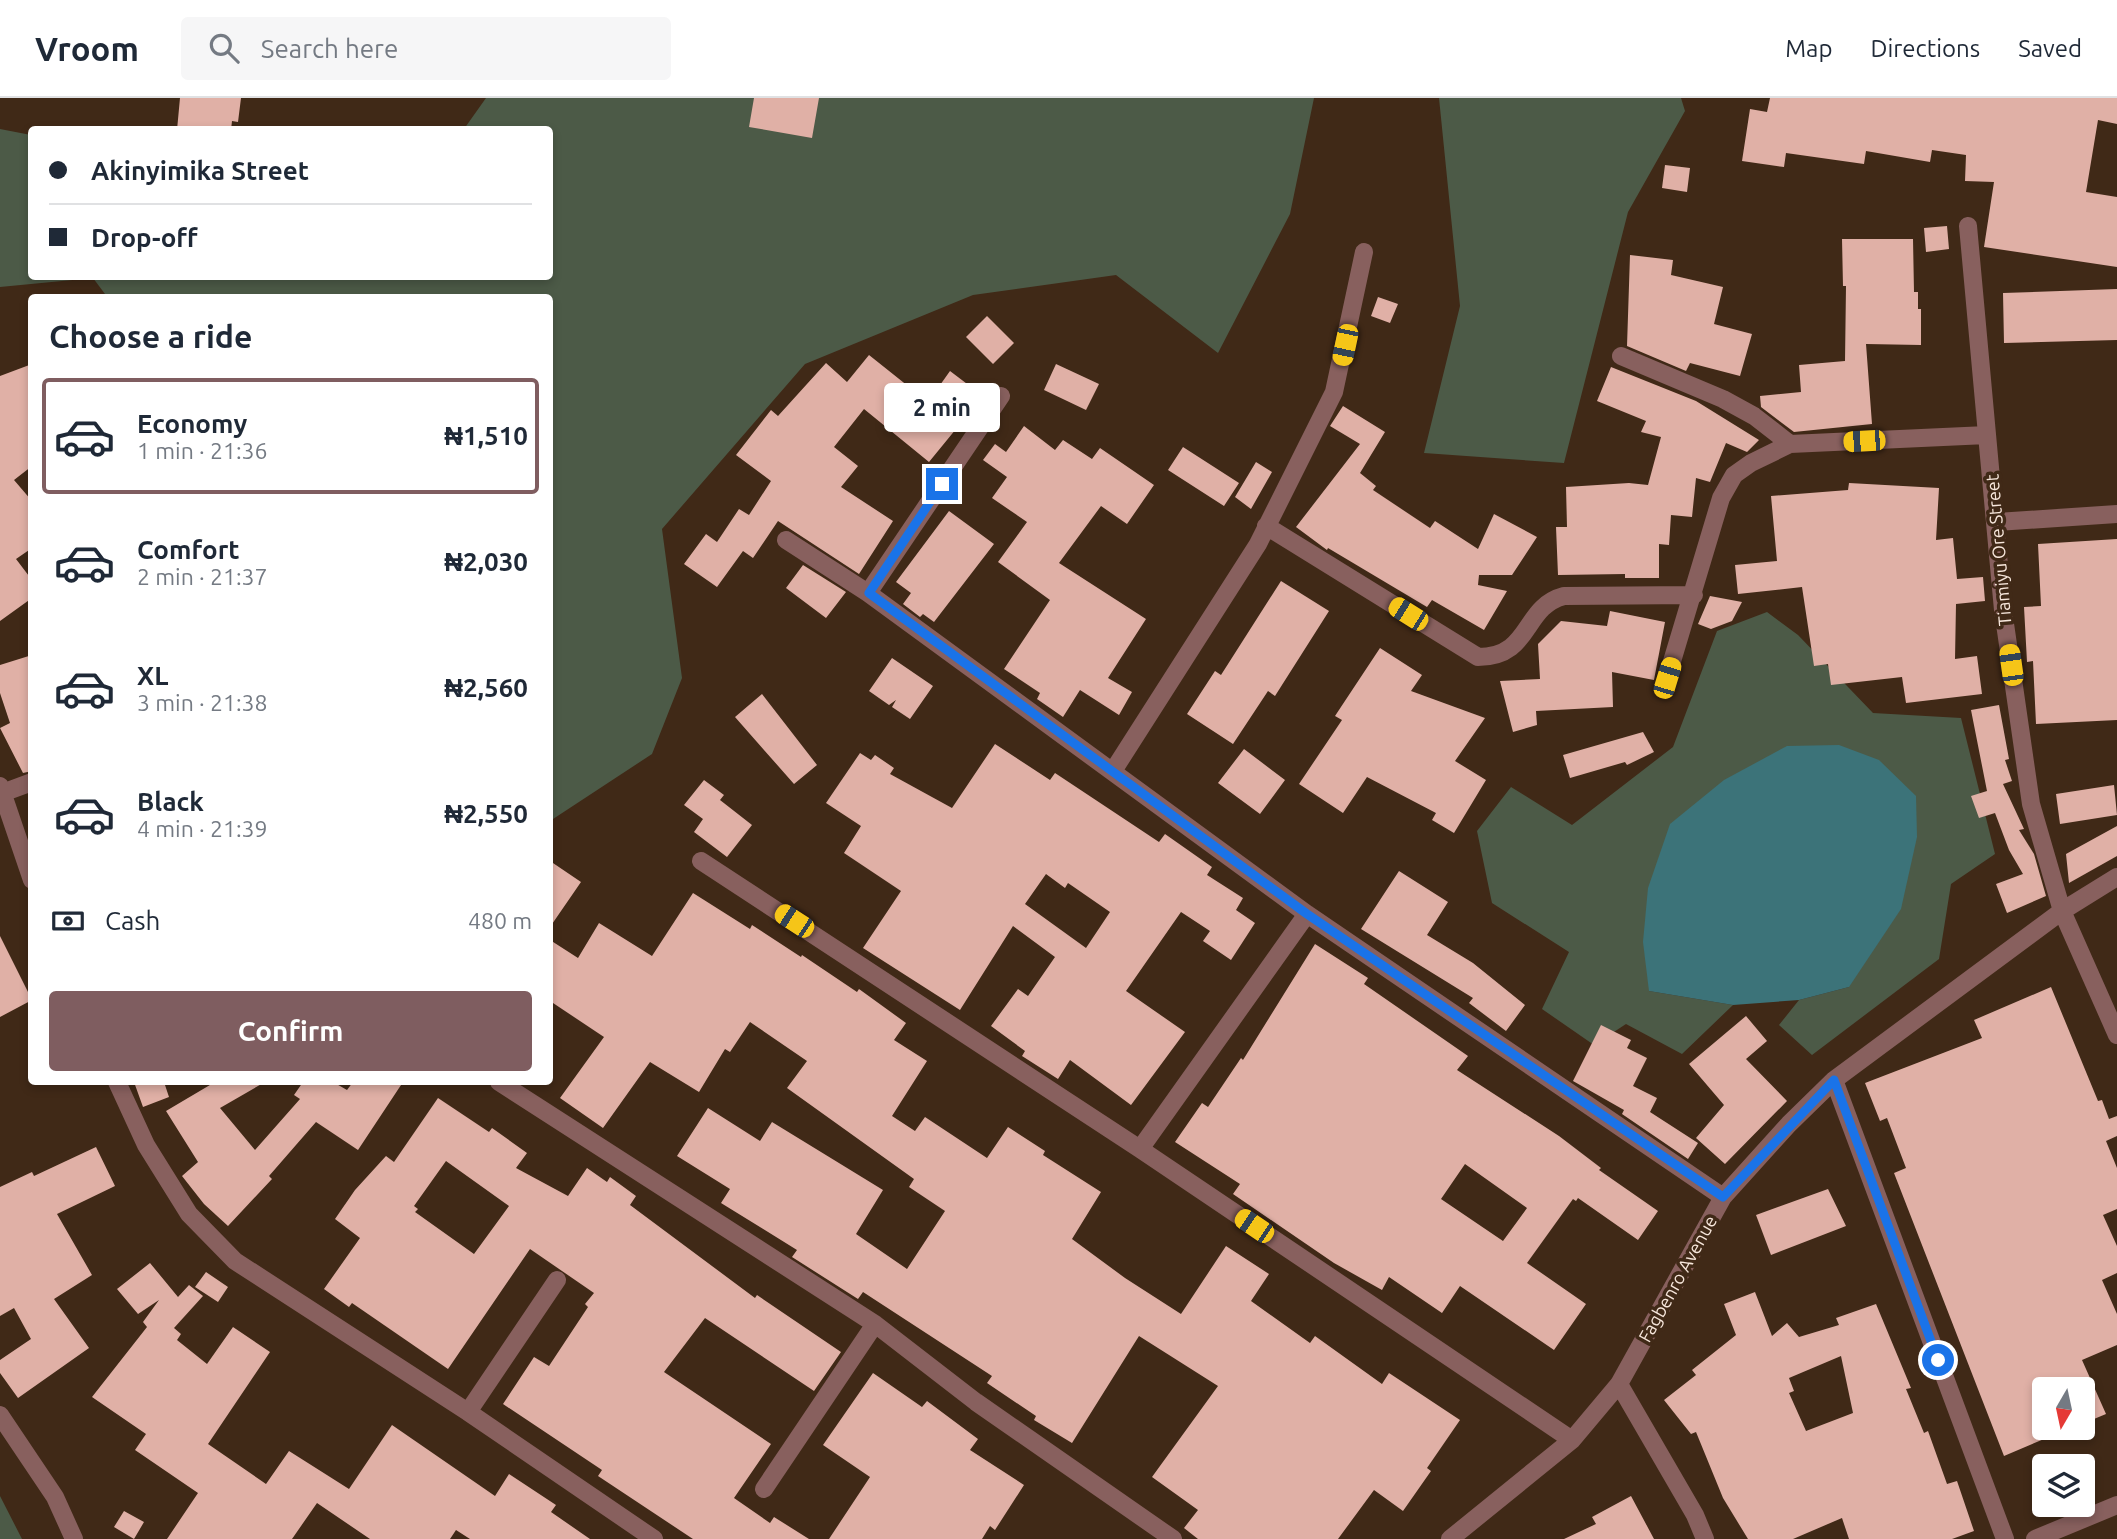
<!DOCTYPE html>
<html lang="en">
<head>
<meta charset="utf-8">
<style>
	body { margin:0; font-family:Ubuntu,sans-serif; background:#f6f6f7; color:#1f2937; height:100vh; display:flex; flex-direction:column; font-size:26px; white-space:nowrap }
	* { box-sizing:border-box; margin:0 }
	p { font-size:23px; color:#747a83 }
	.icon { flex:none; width:38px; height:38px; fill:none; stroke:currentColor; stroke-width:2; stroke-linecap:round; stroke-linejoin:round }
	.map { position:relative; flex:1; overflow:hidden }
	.details { position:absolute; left:28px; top:196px; width:525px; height:791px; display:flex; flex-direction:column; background:#fff; border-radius:7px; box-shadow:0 4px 10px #0003 }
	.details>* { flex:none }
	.guide { position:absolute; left:28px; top:28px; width:525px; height:154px; border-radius:7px; box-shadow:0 4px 10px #0003; display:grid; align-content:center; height:154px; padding:0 21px; background:#fff }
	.needle { width:46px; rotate:189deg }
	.tools { position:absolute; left:2032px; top:1279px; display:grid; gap:14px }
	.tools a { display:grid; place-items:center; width:63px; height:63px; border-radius:7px; background:#fff; box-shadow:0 4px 10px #0003; font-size:35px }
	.end { position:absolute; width:32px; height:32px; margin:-16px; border:9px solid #1a73e8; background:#fff; box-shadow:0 0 0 4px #fff }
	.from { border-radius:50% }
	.bubble { position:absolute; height:49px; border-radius:7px; background:#fff; box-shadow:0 4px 10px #0003; font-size:23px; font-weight:700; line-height:49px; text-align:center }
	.car { position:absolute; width:21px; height:42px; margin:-21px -10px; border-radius:9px; box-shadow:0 0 5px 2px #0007; background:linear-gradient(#f5c518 24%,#345 0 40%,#f5c518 0 76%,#345 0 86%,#f5c518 0) }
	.guide b { display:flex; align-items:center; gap:24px; height:66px; font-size:26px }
	.guide b+b { border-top:2px solid #e0e1e3 }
	.guide i { width:18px; height:18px; background:#1f2937 }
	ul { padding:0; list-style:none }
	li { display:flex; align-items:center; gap:21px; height:116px; margin:0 14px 10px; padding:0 7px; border:4px solid transparent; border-radius:7px }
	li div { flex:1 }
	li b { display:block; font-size:26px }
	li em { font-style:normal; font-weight:700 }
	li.current { border-color:#7f5d60 }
	li>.icon { width:63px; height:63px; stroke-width:1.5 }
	h2 { padding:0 21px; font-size:32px; line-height:84px }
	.pay { display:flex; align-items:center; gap:18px; height:77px; padding:0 21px; font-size:26px }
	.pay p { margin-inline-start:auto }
	.cta { display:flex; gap:14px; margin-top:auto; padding:14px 21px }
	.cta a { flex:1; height:80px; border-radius:7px; background:#7f5d60; color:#fff; font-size:28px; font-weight:700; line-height:80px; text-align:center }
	header { display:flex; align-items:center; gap:42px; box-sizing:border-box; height:98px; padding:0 35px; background:#fff; border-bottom:2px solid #e0e1e3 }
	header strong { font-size:33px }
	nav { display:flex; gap:38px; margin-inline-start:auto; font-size:24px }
	.search { width:490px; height:63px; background:#f6f6f7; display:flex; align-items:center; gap:18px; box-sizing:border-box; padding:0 24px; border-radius:7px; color:#747a83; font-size:26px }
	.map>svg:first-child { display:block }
</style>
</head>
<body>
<header>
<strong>Vroom</strong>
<div class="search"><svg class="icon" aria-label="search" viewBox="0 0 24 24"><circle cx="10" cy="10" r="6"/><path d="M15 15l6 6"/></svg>Search here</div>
<nav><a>Map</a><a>Directions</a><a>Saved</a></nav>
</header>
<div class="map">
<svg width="2117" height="1441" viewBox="0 0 2117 1441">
	<rect width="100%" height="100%" fill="#402917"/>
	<path fill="#4c5a47" d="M 486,0 L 1314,0 L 1290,116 L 1218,255 L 1116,177 L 973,197 L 805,266 L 662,431 L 682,580 L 652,656 L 550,723 L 550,200 L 108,200 L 93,180 L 0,189 L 0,31 L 31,37 L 32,178 L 550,178 L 550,32 L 464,31 Z
		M 1439,0 L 1681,0 L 1685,13 L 1628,114 L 1564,365 L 1424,355 L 1460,208 Z
		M 1767,514 L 1798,537 L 1873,615 L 1961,620 L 1995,756 L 1951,786 L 1939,861 L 1812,957 L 1779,927 L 1799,902 L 1849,889 L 1649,893 L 1733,907 L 1682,956 L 1626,926 L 1594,947 L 1542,911 L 1569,854 L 1492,805 L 1477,733 L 1511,689 L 1572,727 L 1673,649 L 1717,533 Z
		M 0,1398 L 22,1441 L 0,1441 Z"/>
	<path fill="#3c7379" d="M 1839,647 L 1879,662 L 1916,698 L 1917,739 L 1901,811 L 1849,889 L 1799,902 L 1733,907 L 1649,893 L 1643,844 L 1648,790 L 1670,726 L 1724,682 L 1787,648 Z"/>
	<path fill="#e0b0a6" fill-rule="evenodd" d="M 180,0 L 241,0 L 238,24 L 232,23 L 231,32 L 177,32 Z
		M 754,0 L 819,0 L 812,40 L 749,29 Z
		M 1770,0 L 2117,0 L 2117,26 L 2098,22 L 2086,94 L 2117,99 L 2117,169 L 1984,149 L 1994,84 L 1965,83 L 1966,57 L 1932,52 L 1930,64 L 1866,53 L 1864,66 L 1786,55 L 1784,69 L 1742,63 L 1750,11 L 1767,14 Z
		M 1665,67 L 1690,70 L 1687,94 L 1662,90 Z
		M 1947,128 L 1949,151 L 1926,154 L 1924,130 Z
		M 1842,141 L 1913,141 L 1914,194 L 1918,194 L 1918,211 L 1921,211 L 1921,247 L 1866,246 L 1872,326 L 1794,334 L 1761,309 L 1760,298 L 1801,294 L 1799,267 L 1845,263 L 1846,188 L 1843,188 Z
		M 1630,157 L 1673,162 L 1671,177 L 1723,189 L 1714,226 L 1752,236 L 1740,278 L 1690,265 L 1686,273 L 1627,248 Z
		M 2117,191 L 2117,242 L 2004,245 L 2003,195 Z
		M 1378,199 L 1398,206 L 1390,225 L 1371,218 Z
		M 987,218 L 1014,245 L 993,266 L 966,239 Z
		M 869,257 L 928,304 L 950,273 L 983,298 L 929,364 L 864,311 L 834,349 L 858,368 L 841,389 L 893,423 L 859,476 L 778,423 L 753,460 L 743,453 L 717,489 L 684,466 L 706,436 L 717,444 L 739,411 L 749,417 L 771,383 L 736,357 L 771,312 L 778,318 L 826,265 L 847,284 Z
		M 32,266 L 32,368 L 14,382 L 32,403 L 32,450 L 16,461 L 32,482 L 32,500 L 0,523 L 0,278 Z
		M 1056,266 L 1099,286 L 1086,312 L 1044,292 Z
		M 1611,269 L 1696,303 L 1759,342 L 1747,354 L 1726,345 L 1710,384 L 1696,380 L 1692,419 L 1671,417 L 1669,447 L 1659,446 L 1659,480 L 1625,480 L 1625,476 L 1558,477 L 1556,429 L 1567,429 L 1566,389 L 1629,385 L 1648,387 L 1661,339 L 1641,334 L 1646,323 L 1597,303 Z
		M 1343,308 L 1385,334 L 1360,375 L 1376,388 L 1373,392 L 1430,430 L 1435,423 L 1478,451 L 1494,416 L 1537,439 L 1512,477 L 1479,477 L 1478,487 L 1507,493 L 1484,532 L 1432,502 L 1427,509 L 1328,450 L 1327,452 L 1296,429 L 1360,346 L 1330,328 Z
		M 1024,328 L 1055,352 L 1063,342 L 1092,361 L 1100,350 L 1154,387 L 1127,426 L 1101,408 L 1059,465 L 1146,521 L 1108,580 L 1132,594 L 1119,617 L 1080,592 L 1063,619 L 1037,601 L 1040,595 L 1004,571 L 1050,502 L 998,464 L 1027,424 L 992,400 L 1007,379 L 983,362 L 995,346 L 1006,354 Z
		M 1183,349 L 1239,385 L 1224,408 L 1168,372 Z
		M 1256,364 L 1272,374 L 1251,411 L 1235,399 Z
		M 1849,385 L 1939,390 L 1936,442 L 1953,440 L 1957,481 L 1983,479 L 1985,503 L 1956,506 L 1955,561 L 1977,558 L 1982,596 L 1906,605 L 1902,579 L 1831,587 L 1828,566 L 1814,568 L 1802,489 L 1738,496 L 1735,467 L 1777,463 L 1771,398 L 1848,392 Z
		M 949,413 L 994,446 L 934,524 L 923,516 L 920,519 L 903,506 L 911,495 L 896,484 Z
		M 2117,441 L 2117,622 L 2036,626 L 2033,563 L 2027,564 L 2024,509 L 2041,508 L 2038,446 Z
		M 803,467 L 846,494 L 826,520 L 786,490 Z
		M 1281,483 L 1329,513 L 1275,598 L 1268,593 L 1233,646 L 1187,616 L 1215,573 L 1221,577 Z
		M 1710,498 L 1742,504 L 1732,523 L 1711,531 L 1698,526 Z
		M 1610,513 L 1665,524 L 1654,582 L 1612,574 L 1613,609 L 1536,613 L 1537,627 L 1513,634 L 1500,583 L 1540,581 L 1538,546 L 1561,523 L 1607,528 Z
		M 1380,550 L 1422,577 L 1411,593 L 1485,620 L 1455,663 L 1486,682 L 1454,735 L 1432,722 L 1436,715 L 1367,679 L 1343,715 L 1299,686 L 1342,622 L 1335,618 Z
		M 32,557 L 32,673 L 23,675 L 0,630 L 10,625 L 0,595 L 0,567 Z
		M 892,560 L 933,588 L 910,621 L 892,609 L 896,602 L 889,607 L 869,593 Z
		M 762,596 L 817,667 L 794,686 L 735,619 Z
		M 1999,607 L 2009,661 L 2005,662 L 2012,683 L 2003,686 L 2024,731 L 2019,732 L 2034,756 L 2046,798 L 2007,815 L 1996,786 L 2023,776 L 2009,752 L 1995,715 L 1979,720 L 1971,698 L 1987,693 L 1971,612 Z
		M 1643,634 L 1654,654 L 1627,667 L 1625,664 L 1570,680 L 1563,657 Z
		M 995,646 L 1050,682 L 1055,675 L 1159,744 L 1165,736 L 1212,769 L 1207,777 L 1243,800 L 1236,812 L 1255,825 L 1231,862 L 1203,843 L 1210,833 L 1181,814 L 1126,893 L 1185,934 L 1131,1007 L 1070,962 L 1058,981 L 1022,958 L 1025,953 L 991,928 L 1018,891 L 1028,898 L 1055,859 L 1013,828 L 960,912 L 863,850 L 901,793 L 844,755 L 861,728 L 826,705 L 860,655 L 871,662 L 875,657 L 894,670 L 890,676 L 952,710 ZM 1046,776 L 1065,790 L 1068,785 L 1110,814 L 1086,850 L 1025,806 Z
		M 1244,651 L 1285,682 L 1260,716 L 1218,685 Z
		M 704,682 L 724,697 L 720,702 L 752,727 L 727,759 L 694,734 L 703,721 L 684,707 Z
		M 2114,687 L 2117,717 L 2060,726 L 2056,696 Z
		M 2117,728 L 2117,758 L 2069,785 L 2066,756 Z
		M 550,763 L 581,784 L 550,829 Z
		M 1399,773 L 1448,804 L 1427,837 L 1473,865 L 1525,907 L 1506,933 L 1469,905 L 1473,900 L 1361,831 Z
		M 693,795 L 750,831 L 752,827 L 801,859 L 802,857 L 857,894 L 859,891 L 906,925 L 894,942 L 927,963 L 892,1018 L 915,1033 L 925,1019 L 987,1060 L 1008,1029 L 1045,1053 L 1043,1057 L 1101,1094 L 1072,1141 L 1125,1180 L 1181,1216 L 1226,1148 L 1269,1176 L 1251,1203 L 1310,1245 L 1315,1238 L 1382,1286 L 1389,1275 L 1460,1322 L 1427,1370 L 1431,1373 L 1403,1413 L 1374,1392 L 1338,1441 L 1198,1441 L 1184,1430 L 1198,1412 L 1152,1379 L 1218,1288 L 1139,1238 L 1072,1345 L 1034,1322 L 1036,1318 L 987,1285 L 992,1278 L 863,1194 L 858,1201 L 792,1159 L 797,1152 L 721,1105 L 730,1091 L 677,1058 L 708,1010 L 760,1043 L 772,1024 L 883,1092 L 856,1136 L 907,1171 L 945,1113 L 909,1089 L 914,1081 L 787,990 L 807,963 L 750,924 L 730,954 L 725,951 L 699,994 L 650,964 L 603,1030 L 560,1000 L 604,939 L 550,903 L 550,842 L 578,860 L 599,825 L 652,858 Z
		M 0,838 L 32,902 L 0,919 Z
		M 1315,846 L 1368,880 L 1364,886 L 1468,958 L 1457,972 L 1559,1038 L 1601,1070 L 1599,1072 L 1658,1113 L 1638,1142 L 1578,1100 L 1576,1103 L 1573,1101 L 1527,1165 L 1586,1206 L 1554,1252 L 1460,1188 L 1442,1215 L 1389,1179 L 1382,1192 L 1334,1165 L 1233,1096 L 1240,1086 L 1175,1044 L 1202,1005 L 1208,1009 L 1241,960 L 1243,962 ZM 1465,1066 L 1527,1110 L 1503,1143 L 1441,1101 Z
		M 2051,889 L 2098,1003 L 2102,1002 L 2109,1021 L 2117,1018 L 2117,1038 L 2106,1043 L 2117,1070 L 2117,1111 L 2103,1117 L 2117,1148 L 2117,1175 L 2102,1182 L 2117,1216 L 2117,1247 L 2082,1262 L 2106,1316 L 2082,1326 L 2082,1292 L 2044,1292 L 2044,1341 L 2004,1358 L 1894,1075 L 1906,1070 L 1887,1020 L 1880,1023 L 1865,985 L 1982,940 L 1974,922 Z
		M 1746,918 L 1767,943 L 1746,961 L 1787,1003 L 1725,1066 L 1696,1040 L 1724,1007 L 1689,966 Z
		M 1601,927 L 1631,942 L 1627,950 L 1647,960 L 1633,988 L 1657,1000 L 1650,1014 L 1698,1045 L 1688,1061 L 1622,1016 L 1624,1012 L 1573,983 Z
		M 134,984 L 164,984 L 169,999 L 143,1009 Z
		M 215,984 L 265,984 L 220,1010 L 255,1052 L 300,1001 L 294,997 L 303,984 L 333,984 L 347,992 L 353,984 L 403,984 L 358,1052 L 316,1024 L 269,1078 L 272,1081 L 228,1128 L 204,1106 L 182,1078 L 198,1064 L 166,1013 Z
		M 438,1000 L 489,1034 L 492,1030 L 527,1055 L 516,1070 L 568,1098 L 587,1070 L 607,1084 L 610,1079 L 636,1098 L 630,1107 L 755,1200 L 757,1197 L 841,1254 L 814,1293 L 705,1220 L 664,1274 L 771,1346 L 734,1400 L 770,1425 L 774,1419 L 809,1441 L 693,1441 L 598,1378 L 602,1372 L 503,1306 L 534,1259 L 549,1268 L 588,1209 L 585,1206 L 594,1195 L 530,1151 L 448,1271 L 352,1205 L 349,1209 L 324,1191 L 360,1140 L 335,1121 L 355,1092 L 386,1058 L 394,1064 ZM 446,1063 L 509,1108 L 474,1156 L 415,1114 L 418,1111 L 414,1108 Z
		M 96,1049 L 115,1088 L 57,1116 L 92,1177 L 54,1201 L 89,1250 L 18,1300 L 0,1275 L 0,1262 L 31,1241 L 14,1210 L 0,1218 L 0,1089 L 32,1074 L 34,1078 Z
		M 1828,1091 L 1846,1128 L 1771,1157 L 1756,1117 Z
		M 150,1165 L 178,1199 L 189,1187 L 203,1198 L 174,1230 L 181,1236 L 177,1242 L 207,1266 L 233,1229 L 270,1254 L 208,1346 L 266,1386 L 289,1353 L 349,1391 L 392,1327 L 495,1398 L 509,1376 L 556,1407 L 551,1414 L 590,1441 L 470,1441 L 456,1432 L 450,1441 L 370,1441 L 317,1405 L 292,1441 L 167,1441 L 198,1395 L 135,1352 L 146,1336 L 92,1299 L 147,1229 L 143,1224 L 159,1202 L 138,1216 L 117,1191 Z
		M 206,1174 L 228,1189 L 218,1204 L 195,1189 Z
		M 1755,1194 L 1772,1238 L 1787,1225 L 1799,1239 L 1839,1227 L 1836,1220 L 1876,1206 L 1911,1290 L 1906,1291 L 1924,1335 L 1928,1333 L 1947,1386 L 1957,1383 L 1974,1433 L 1952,1441 L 1849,1441 L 1842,1420 L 1793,1441 L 1748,1441 L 1723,1400 L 1696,1334 L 1691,1336 L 1664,1302 L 1696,1277 L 1692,1272 L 1736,1237 L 1724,1206 ZM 1841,1258 L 1853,1315 L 1806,1333 L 1789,1295 L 1794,1293 L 1789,1280 Z
		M 873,1275 L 922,1309 L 927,1303 L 978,1341 L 970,1352 L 1024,1387 L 995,1432 L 990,1428 L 982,1441 L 829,1441 L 870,1379 L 823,1347 Z
		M 1631,1398 L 1654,1441 L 1564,1441 L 1596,1426 L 1592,1419 Z
		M 124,1413 L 144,1424 L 134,1441 L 114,1429 Z"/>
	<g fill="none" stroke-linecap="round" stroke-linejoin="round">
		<path stroke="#88605e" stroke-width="18" d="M 1968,128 L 2003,512 L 2031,706 L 2062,813 L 2117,937
			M 1621,258 L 1723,301 L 1754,318 L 1790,346
			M 1997,424 L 2117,416
			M 1266,428 L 1478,559 C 1532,559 1522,509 1564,498 L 1694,497
			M 786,442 L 868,495 L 1307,816 L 1723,1099
			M 868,495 L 1001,298
			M 1667,580 L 1721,400 L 1734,377 L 1751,365 L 1790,346 L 1987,337
			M 1113,673 L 1258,446 L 1334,294 L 1364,154
			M 0,688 L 32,782
			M 2,695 L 32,684
			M 701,763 L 1140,1051 L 1572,1342
			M 1834,982 L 2005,1441
			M 117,984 L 146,1047 L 189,1116 L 235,1163 L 468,1314 L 654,1441
			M 499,984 L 875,1226 L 976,1304 L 1173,1441
			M 1140,1051 L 1307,816
			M 1619,1286 L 1695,1417 L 1705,1441
			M 468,1314 L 557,1182
			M 0,1317 L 55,1399 L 74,1441
			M 764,1391 L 875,1226
			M 1450,1441 L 1572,1342 L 1619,1286 L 1723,1099 L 1789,1026 L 1834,982 L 2062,813 L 2117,779
			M 2035,1441 L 2117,1407"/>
	</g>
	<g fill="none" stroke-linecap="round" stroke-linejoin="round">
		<path stroke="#1a73e8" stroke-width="9" d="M 942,386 L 869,495 L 1307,816 L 1723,1099 L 1834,982 L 1938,1262"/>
	</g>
	<g text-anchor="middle" stroke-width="7" stroke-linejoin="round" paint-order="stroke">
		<g font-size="18" fill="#f7e7dc" stroke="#402917">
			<text transform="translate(1999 452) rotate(-95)" y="6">Tiamiyu Ore Street</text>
			<text transform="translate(1678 1181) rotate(-61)" y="6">Fagbenro Avenue</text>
		</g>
	</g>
</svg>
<div class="tools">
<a><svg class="needle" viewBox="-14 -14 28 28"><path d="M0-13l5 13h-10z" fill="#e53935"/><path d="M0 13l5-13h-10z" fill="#747a83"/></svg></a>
<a><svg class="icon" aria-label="layers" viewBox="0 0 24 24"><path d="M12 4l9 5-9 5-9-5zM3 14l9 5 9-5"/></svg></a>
</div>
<i class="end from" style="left:1938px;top:1262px"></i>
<i class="end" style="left:942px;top:386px"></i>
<div class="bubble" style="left:884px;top:285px;width:116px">2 min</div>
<i class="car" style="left:1345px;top:247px;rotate:192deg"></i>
<i class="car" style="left:1864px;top:343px;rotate:267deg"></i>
<i class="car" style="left:1408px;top:516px;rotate:302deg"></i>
<i class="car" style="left:2011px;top:567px;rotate:352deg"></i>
<i class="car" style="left:1667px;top:580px;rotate:17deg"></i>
<i class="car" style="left:794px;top:823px;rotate:303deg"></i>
<i class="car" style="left:1254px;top:1128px;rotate:304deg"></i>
<div class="guide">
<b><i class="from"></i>Akinyimika Street</b>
<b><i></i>Drop-off</b>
</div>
<section class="details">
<h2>Choose a ride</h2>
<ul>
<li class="current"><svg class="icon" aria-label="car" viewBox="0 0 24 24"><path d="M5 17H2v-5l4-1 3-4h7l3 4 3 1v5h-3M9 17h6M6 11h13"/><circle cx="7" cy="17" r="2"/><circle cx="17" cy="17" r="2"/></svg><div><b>Economy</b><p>1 min · 21:36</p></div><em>₦1,510</em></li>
<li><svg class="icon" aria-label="car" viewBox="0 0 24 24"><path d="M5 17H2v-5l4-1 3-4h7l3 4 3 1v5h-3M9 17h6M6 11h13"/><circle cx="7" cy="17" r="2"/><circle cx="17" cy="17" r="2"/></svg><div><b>Comfort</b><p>2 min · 21:37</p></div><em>₦2,030</em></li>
<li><svg class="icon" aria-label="car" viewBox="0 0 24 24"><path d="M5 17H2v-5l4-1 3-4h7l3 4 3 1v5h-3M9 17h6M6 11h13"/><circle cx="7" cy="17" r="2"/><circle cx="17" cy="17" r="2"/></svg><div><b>XL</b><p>3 min · 21:38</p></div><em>₦2,560</em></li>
<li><svg class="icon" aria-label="car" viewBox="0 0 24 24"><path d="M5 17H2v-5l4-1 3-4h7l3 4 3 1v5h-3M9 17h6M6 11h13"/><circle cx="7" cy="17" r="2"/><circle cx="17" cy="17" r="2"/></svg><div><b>Black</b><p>4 min · 21:39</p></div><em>₦2,550</em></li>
</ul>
<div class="pay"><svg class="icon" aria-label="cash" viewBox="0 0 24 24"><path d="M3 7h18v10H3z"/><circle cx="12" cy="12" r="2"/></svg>Cash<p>480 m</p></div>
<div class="cta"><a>Confirm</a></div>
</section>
</div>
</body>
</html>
